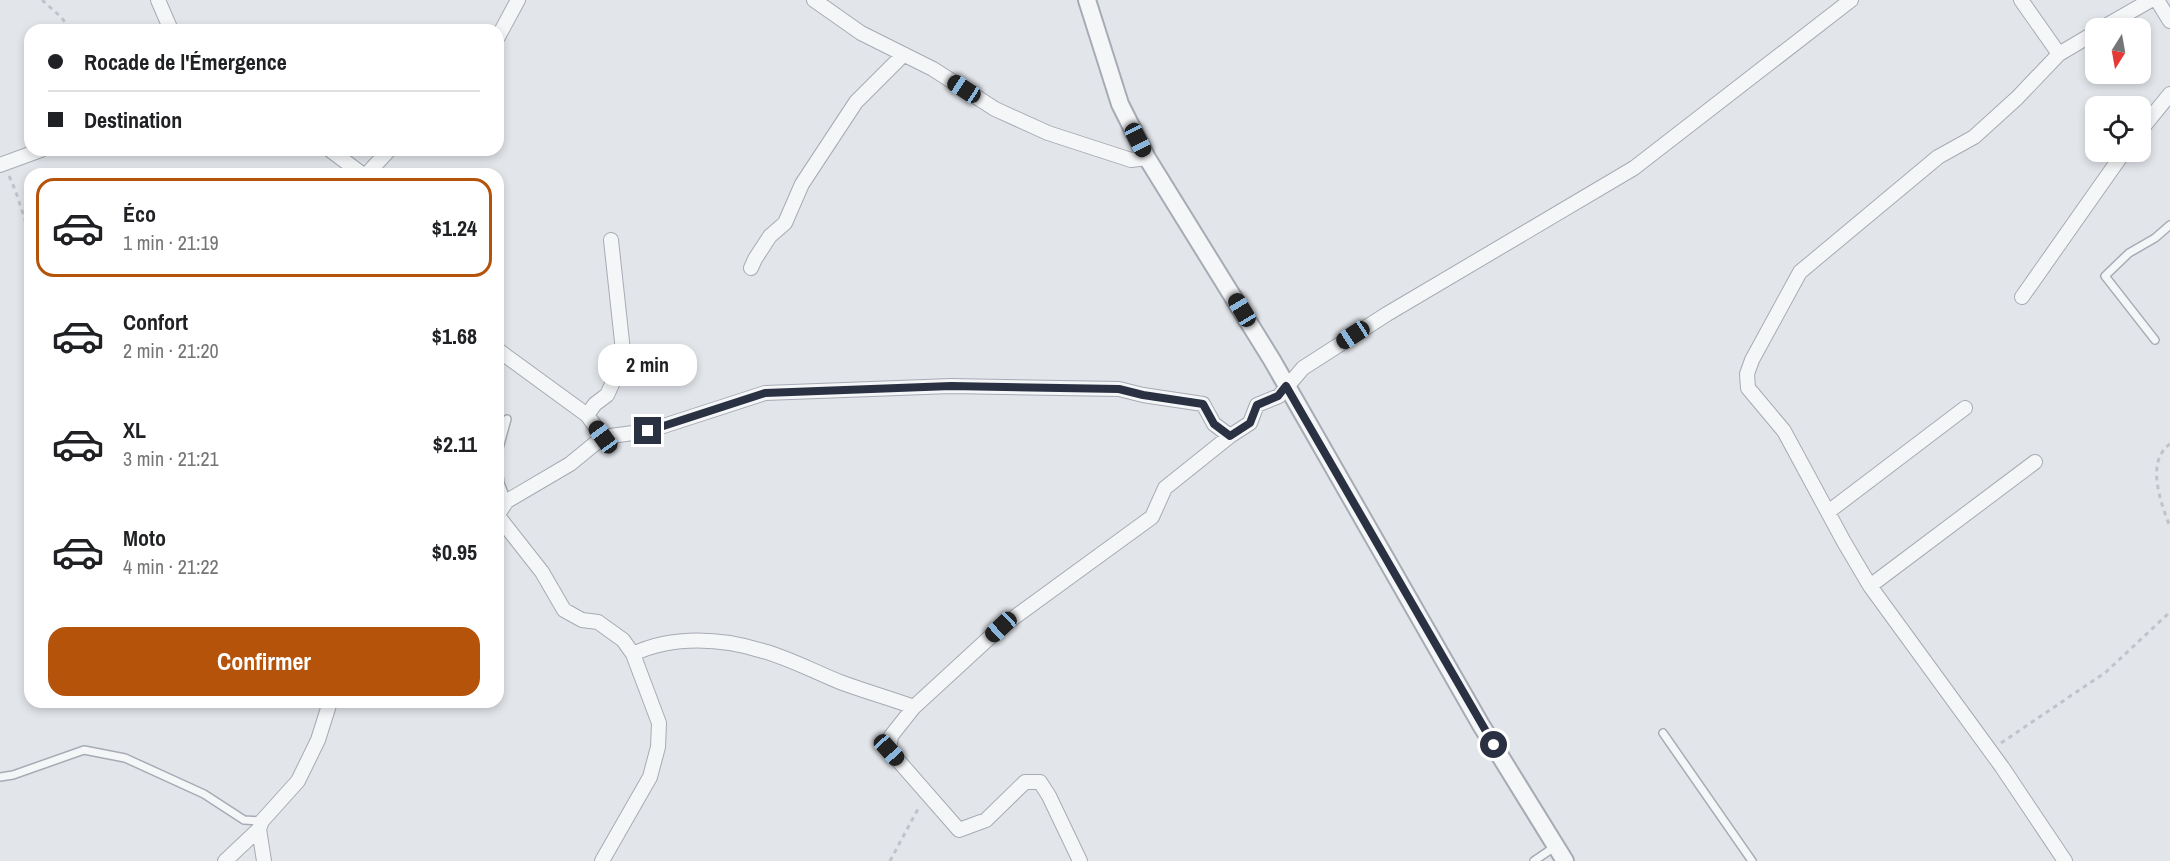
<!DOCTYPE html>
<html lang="fr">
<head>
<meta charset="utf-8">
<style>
	body { margin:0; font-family:"Archivo Narrow",sans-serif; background:#f6f6f6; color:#202124; height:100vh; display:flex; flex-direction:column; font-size:22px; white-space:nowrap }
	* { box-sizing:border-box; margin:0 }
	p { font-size:20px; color:#757577 }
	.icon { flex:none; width:33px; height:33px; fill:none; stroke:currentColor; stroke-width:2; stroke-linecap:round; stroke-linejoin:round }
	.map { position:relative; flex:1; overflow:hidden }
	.panel { position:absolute; left:24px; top:168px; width:480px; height:540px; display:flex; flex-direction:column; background:#fff; border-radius:18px; box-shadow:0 3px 9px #0003 }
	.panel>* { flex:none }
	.top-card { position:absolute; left:24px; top:24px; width:480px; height:132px; border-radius:18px; box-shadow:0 3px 9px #0003; display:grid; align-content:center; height:132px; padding:0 24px; background:#fff }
	.needle { width:39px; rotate:191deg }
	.controls { position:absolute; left:2085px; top:18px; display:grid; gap:12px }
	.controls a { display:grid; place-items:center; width:66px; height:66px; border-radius:12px; background:#fff; box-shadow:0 3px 9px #0003; font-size:30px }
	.end { position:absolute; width:27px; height:27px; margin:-14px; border:8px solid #2a3142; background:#fff; box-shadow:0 0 0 3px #fff }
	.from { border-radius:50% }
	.bubble { position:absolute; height:42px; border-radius:18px; background:#fff; box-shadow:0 3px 9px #0003; font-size:20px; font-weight:700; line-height:42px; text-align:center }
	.car { position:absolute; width:18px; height:36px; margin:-18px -9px; border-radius:8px; box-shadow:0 0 4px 2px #0007; background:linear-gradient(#222 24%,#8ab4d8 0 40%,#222 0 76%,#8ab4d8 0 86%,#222 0) }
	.top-card b { display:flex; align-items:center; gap:21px; height:57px; font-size:22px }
	.top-card b+b { border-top:2px solid #e0e0e0 }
	.top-card i { width:15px; height:15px; background:#202124 }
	ul { padding:10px 0 0; list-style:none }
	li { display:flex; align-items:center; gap:18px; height:99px; margin:0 12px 9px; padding:0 12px; border:3px solid transparent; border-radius:18px }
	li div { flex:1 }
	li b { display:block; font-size:22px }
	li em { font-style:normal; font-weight:700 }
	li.active { border-color:#b45309 }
	li>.icon { width:54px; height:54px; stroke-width:1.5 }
	.primary-button { display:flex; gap:12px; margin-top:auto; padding:12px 24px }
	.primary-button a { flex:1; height:69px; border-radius:18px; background:#b45309; color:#fff; font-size:24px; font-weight:700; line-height:69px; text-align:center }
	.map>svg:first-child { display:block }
</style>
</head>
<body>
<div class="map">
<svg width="2170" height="861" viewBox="0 0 2170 861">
	<rect width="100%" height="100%" fill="#e2e5ea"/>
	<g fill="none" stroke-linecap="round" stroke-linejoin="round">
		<defs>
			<path id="service" d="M 2155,340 L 2105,276 L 2129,253 L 2155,238 L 2170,225
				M 498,452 L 507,419
				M 498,469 L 500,483 L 507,501
				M 1663,733 L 1752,861
				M 0,777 L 13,775 L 84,750 L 125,758 L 204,794 L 244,820 L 262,821
				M 1534,861 L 1556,846"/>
			<path id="minor" d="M 158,0 L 171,30
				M 814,0 L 861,33 L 933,69 L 995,109 L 1048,133 L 1131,160 L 1147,158
				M 2021,0 L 2059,54 L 2096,32
				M 2157,0 L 2170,21
				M 2102,28 L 2151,0
				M 498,37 L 518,0
				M 2059,54 L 2017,98 L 1974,137 L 1938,157 L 1800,272 L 1752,360 L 1747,374 L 1748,388 L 1784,431 L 1844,542 L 1870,586 L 2002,767 L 2065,861
				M 2140,131 L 2170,94
				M 330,150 L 362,174
				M 0,165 L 41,150
				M 367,174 L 389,150
				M 751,268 L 755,259 L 770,236 L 785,223 L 802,184 L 856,102 L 903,55
				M 2022,297 L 2124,152
				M 498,350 L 587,415 L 603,437 L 648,431 L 765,393 L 951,386 L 1119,389 L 1143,395 L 1203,404 L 1214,424 L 1230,436
				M 587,415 L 595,404 L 607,395 L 619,369 L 623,351 L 611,240
				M 1828,512 L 1965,408
				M 498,514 L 507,501 L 570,464 L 603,437
				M 498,516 L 542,572 L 564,610 L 582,620 L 598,622 L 623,640 L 633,654 L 659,723 L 658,747 L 650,777 L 602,861
				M 1870,586 L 2035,462
				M 633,654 C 673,635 722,638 763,651 C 789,658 815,672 840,682 C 864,691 889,698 914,707
				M 259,829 L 264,861
				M 225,861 L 259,829 L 262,821 L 298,781 L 318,740 L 330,702
				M 1080,861 L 1049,796 L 1040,782 L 1025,782 L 986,820 L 959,830 L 889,750 L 891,736 L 914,707 L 1001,627 L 1152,517 L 1165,488 L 1230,436 L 1250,423 L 1257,405 L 1279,396 L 1303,368 L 1387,314 L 1634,168 L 1851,0"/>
			<path id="tertiary" d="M 1087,0 L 1120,104 L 1147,158 L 1272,360 L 1481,725 L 1565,861"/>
		</defs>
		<use href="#service" stroke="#a7abb4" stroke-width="10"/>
		<use href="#minor" stroke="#a7abb4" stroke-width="16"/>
		<use href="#tertiary" stroke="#a7abb4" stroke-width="20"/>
		<path stroke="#c0c3c9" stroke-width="3" stroke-dasharray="4.5 4.5" stroke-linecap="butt" d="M 42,0 L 61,17 L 71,30
			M 9,176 C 18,194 22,214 30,233
			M 2170,444 C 2145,462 2161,503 2170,527
			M 2001,743 L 2106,672 L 2170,612
			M 890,861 L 919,807"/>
		<use href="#service" stroke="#f5f6f8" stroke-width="7"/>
		<use href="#minor" stroke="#f5f6f8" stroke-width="14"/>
		<use href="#tertiary" stroke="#f5f6f8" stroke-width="16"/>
	</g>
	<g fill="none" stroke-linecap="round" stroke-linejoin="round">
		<path stroke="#2a3142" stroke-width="8" d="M 648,431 L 765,393 L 951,386 L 1119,389 L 1143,395 L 1203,404 L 1214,424 L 1230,436 L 1250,423 L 1257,405 L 1278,396 L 1286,386 L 1494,745"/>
	</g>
</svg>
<div class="controls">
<a><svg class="needle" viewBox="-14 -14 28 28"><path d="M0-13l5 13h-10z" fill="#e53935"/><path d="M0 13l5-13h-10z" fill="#757577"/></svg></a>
<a><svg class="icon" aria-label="locate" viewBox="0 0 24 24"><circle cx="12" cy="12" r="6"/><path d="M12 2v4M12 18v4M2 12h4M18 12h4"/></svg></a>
</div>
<i class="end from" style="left:1494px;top:745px"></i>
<i class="end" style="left:648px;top:431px"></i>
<div class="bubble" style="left:598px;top:344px;width:99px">2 min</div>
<i class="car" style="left:964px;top:89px;rotate:303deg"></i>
<i class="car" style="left:1138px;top:140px;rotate:153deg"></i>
<i class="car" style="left:1242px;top:310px;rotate:329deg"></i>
<i class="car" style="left:1353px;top:335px;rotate:237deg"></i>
<i class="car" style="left:603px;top:437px;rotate:324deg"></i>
<i class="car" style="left:1001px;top:627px;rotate:227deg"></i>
<i class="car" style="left:889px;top:750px;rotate:138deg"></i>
<div class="top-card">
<b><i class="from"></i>Rocade de l'Émergence</b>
<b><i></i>Destination</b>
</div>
<section class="panel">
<ul>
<li class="active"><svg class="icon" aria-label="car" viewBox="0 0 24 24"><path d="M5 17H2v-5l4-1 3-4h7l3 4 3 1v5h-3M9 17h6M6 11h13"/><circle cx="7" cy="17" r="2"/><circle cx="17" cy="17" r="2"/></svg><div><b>Éco</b><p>1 min · 21:19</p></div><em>$1.24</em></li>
<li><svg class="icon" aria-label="car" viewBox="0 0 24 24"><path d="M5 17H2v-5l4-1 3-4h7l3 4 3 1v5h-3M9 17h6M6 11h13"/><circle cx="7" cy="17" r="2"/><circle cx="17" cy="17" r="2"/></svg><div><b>Confort</b><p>2 min · 21:20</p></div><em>$1.68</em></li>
<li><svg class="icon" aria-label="car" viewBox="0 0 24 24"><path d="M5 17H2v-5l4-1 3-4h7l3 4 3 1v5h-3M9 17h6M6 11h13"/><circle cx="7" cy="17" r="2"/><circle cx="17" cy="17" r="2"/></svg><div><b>XL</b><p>3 min · 21:21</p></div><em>$2.11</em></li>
<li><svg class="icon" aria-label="car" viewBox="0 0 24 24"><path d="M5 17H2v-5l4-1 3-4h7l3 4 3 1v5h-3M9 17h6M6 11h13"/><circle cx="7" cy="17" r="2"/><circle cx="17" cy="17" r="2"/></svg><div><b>Moto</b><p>4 min · 21:22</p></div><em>$0.95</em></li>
</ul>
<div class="primary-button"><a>Confirmer</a></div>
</section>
</div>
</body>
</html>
